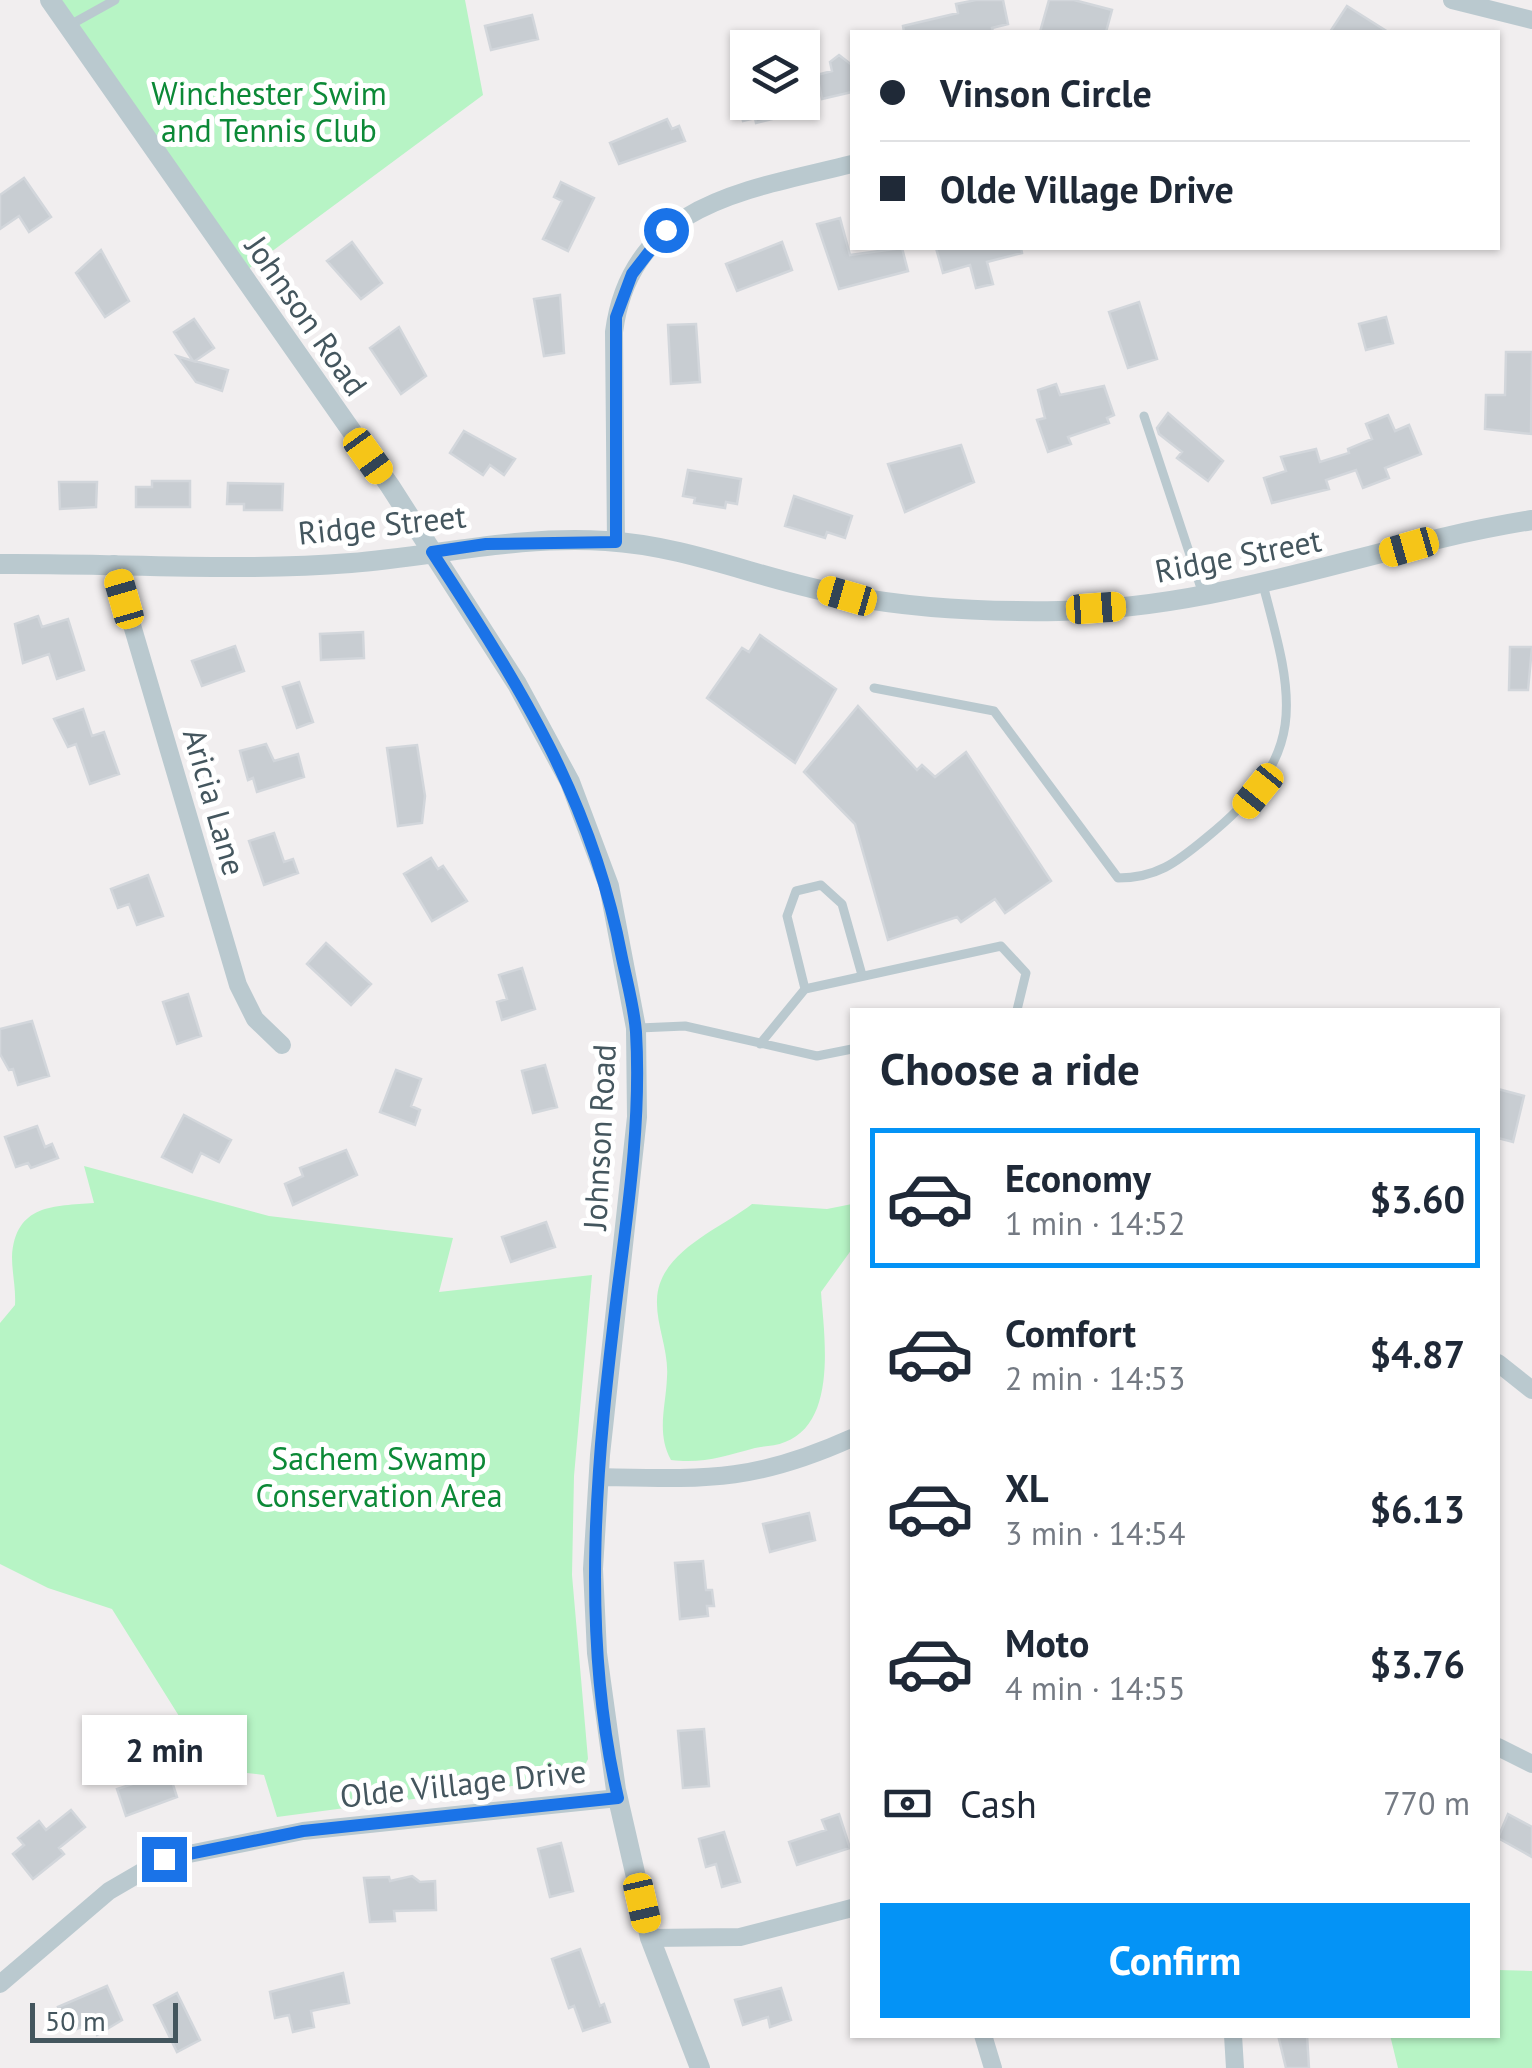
<!DOCTYPE html>
<html lang="en">
<head>
<meta charset="utf-8">
<style>
	body { margin:0; font-family:"PT Sans",sans-serif; background:#f6f6f7; color:#1f2937; height:100vh; display:flex; flex-direction:column; font-size:38px; white-space:nowrap }
	* { box-sizing:border-box; margin:0 }
	p { font-size:32px; color:#747a83 }
	.icon { flex:none; width:55px; height:55px; fill:none; stroke:currentColor; stroke-width:2; stroke-linecap:round; stroke-linejoin:round }
	.map { position:relative; flex:1; overflow:hidden }
	.drawer { position:absolute; left:850px; top:1008px; width:650px; height:1030px; display:flex; flex-direction:column; background:#fff; border-radius:0px; box-shadow:0 2px 8px #0004 }
	.drawer>* { flex:none }
	.banner { position:absolute; left:850px; top:30px; width:650px; height:220px; border-radius:0px; box-shadow:0 2px 8px #0004; display:grid; align-content:center; height:220px; padding:0 30px; background:#fff }
	.buttons { position:absolute; left:730px; top:30px; display:grid; gap:20px }
	.buttons a { display:grid; place-items:center; width:90px; height:90px; border-radius:0px; background:#fff; box-shadow:0 2px 8px #0004; font-size:50px }
	.scale { position:absolute; left:30px; bottom:25px; width:148px; box-sizing:border-box; padding-left:10px; border:5px solid #44565e; border-top:0; font-size:28px; line-height:35px; white-space:nowrap; color:#44565e; -webkit-text-stroke:8px #fff; paint-order:stroke }
	.end { position:absolute; width:45px; height:45px; margin:-22px; border:12px solid #1a73e8; background:#fff; box-shadow:0 0 0 5px #fff }
	.from { border-radius:50% }
	.bubble { position:absolute; height:70px; border-radius:0px; background:#fff; box-shadow:0 2px 8px #0004; font-size:32px; font-weight:700; line-height:70px; text-align:center }
	.car { position:absolute; width:30px; height:60px; margin:-30px -15px; border-radius:12px; box-shadow:0 0 8px 2px #0007; background:linear-gradient(#f5c518 24%,#345 0 40%,#f5c518 0 76%,#345 0 86%,#f5c518 0) }
	.banner b { display:flex; align-items:center; gap:35px; height:95px; font-size:38px }
	.banner b+b { border-top:2px solid #e0e1e3 }
	.banner i { width:25px; height:25px; background:#1f2937 }
	ul { padding:0; list-style:none }
	li { display:flex; align-items:center; gap:30px; height:140px; margin:0 20px 15px; padding:0 10px; border:5px solid transparent; border-radius:0px }
	li div { flex:1 }
	li b { display:block; font-size:38px }
	li em { font-style:normal; font-weight:700 }
	li.active { border-color:#0493f6 }
	li>.icon { width:90px; height:90px; stroke-width:1.5 }
	h2 { padding:0 30px; font-size:45px; line-height:120px }
	.pay { display:flex; align-items:center; gap:25px; height:110px; padding:0 30px; font-size:38px }
	.pay p { margin-inline-start:auto }
	.cta { display:flex; gap:20px; margin-top:auto; padding:20px 30px }
	.cta a { flex:1; height:115px; border-radius:0px; background:#0493f6; color:#fff; font-size:40px; font-weight:700; line-height:115px; text-align:center }
	.map>svg:first-child { display:block }
</style>
</head>
<body>
<div class="map">
<svg width="1532" height="2068" viewBox="0 0 1532 2068">
	<rect width="100%" height="100%" fill="#f1eeef"/>
	<path fill="#b7f4c5" d="M 50,0 L 465,0 L 483,95 L 240,275 Z
		M 84,1166 L 269,1216 L 453,1238 L 439,1292 L 592,1275 L 574,1476 L 572,1575 L 588,1759 L 579,1777 L 277,1817 L 264,1775 L 238,1772 L 204,1756 L 112,1609 L 48,1588 L 0,1564 L 0,1323 L 15,1305 C 16,1288 12,1273 12,1257 C 15,1204 54,1206 94,1203 Z
		M 752,1204 L 827,1209 L 852,1204 L 852,1249 L 821,1292 C 824,1335 838,1422 785,1442 C 776,1446 765,1446 755,1448 C 725,1456 703,1464 671,1460 C 656,1433 666,1406 667,1377 C 669,1351 656,1325 657,1300 C 658,1252 720,1229 752,1204 Z
		M 1498,1970 L 1532,1971 L 1532,2068 L 1398,2068 L 1390,2035 L 1498,2035 Z"/>
	<path fill="#c8cdd2" stroke="#d2d6db" stroke-width="2.5" d="M 976,0 L 1003,0 L 1008,24 L 992,28 L 993,32 L 904,32 L 903,26 L 958,13 L 956,4 Z
		M 1049,0 L 1074,0 L 1112,10 L 1106,32 L 1040,32 Z
		M 1347,6 L 1388,32 L 1330,32 Z
		M 532,15 L 538,39 L 491,50 L 485,26 Z
		M 839,55 L 852,65 L 852,92 L 822,99 L 817,75 L 832,71 L 830,62 Z
		M 739,102 L 816,102 L 817,108 L 756,123 L 755,118 L 743,121 Z
		M 667,119 L 672,129 L 679,126 L 685,141 L 619,164 L 610,143 Z
		M 24,178 L 51,217 L 29,232 L 19,216 L 0,229 L 0,195 Z
		M 561,182 L 594,198 L 568,251 L 543,239 L 562,201 L 554,197 Z
		M 840,218 L 850,255 L 902,248 L 908,271 L 839,289 L 817,224 Z
		M 352,242 L 382,283 L 361,299 L 327,261 Z
		M 782,242 L 792,270 L 737,291 L 726,264 Z
		M 936,248 L 1021,248 L 1022,253 L 987,262 L 993,284 L 976,288 L 970,265 L 943,273 Z
		M 101,250 L 129,301 L 105,317 L 76,273 Z
		M 560,295 L 564,353 L 544,356 L 534,299 Z
		M 1139,302 L 1157,359 L 1128,368 L 1109,312 Z
		M 1386,317 L 1393,343 L 1366,350 L 1359,324 Z
		M 194,319 L 214,348 L 195,361 L 228,370 L 222,391 L 196,382 L 177,356 L 193,361 L 174,332 Z
		M 696,324 L 700,382 L 671,384 L 668,325 Z
		M 399,327 L 426,376 L 401,394 L 370,348 Z
		M 1506,352 L 1532,352 L 1531,434 L 1485,429 L 1486,395 L 1505,395 Z
		M 1056,384 L 1060,395 L 1104,386 L 1114,415 L 1107,418 L 1109,423 L 1068,437 L 1071,444 L 1048,452 L 1037,420 L 1045,418 L 1038,390 Z
		M 1168,413 L 1223,461 L 1208,481 L 1177,458 L 1182,452 L 1159,434 L 1157,428 Z
		M 1388,415 L 1395,431 L 1409,425 L 1421,454 L 1385,468 L 1389,478 L 1363,488 L 1356,470 L 1326,480 L 1329,489 L 1272,503 L 1264,478 L 1286,471 L 1281,457 L 1316,449 L 1320,462 L 1349,453 L 1348,449 L 1372,439 L 1366,424 Z
		M 464,431 L 515,459 L 504,475 L 490,465 L 483,475 L 450,453 Z
		M 961,445 L 974,482 L 905,512 L 888,464 Z
		M 688,470 L 741,479 L 737,504 L 726,502 L 725,508 L 694,503 L 695,498 L 683,496 Z
		M 152,481 L 190,481 L 190,507 L 136,507 L 136,487 L 152,487 Z
		M 59,482 L 97,482 L 96,507 L 60,509 Z
		M 228,483 L 283,484 L 282,510 L 244,510 L 244,504 L 227,504 Z
		M 794,496 L 852,516 L 845,538 L 827,532 L 825,538 L 785,526 Z
		M 38,616 L 42,627 L 68,619 L 84,670 L 57,679 L 49,654 L 23,663 L 15,624 Z
		M 363,632 L 364,658 L 321,660 L 320,634 Z
		M 760,635 L 836,689 L 795,763 L 707,698 L 742,648 L 749,652 Z
		M 235,646 L 244,671 L 202,686 L 192,661 Z
		M 1510,647 L 1532,647 L 1528,690 L 1509,690 Z
		M 299,682 L 313,722 L 297,728 L 283,687 Z
		M 858,706 L 917,770 L 922,765 L 935,777 L 966,752 L 1051,881 L 1005,913 L 995,899 L 961,922 L 957,917 L 888,940 L 855,824 L 804,772 Z
		M 83,709 L 92,736 L 104,732 L 119,774 L 90,784 L 76,744 L 68,747 L 54,719 Z
		M 266,744 L 274,761 L 298,754 L 304,777 L 257,792 L 253,778 L 248,780 L 240,751 Z
		M 417,745 L 425,796 L 422,823 L 398,826 L 387,748 Z
		M 274,833 L 284,862 L 293,859 L 298,873 L 264,885 L 249,841 Z
		M 431,858 L 438,869 L 443,866 L 467,901 L 432,921 L 404,874 Z
		M 148,875 L 163,916 L 137,925 L 129,904 L 118,908 L 111,889 Z
		M 326,943 L 371,984 L 351,1005 L 307,964 Z
		M 522,968 L 535,1009 L 502,1020 L 497,1002 L 507,999 L 499,975 Z
		M 188,994 L 201,1036 L 177,1044 L 163,1002 Z
		M 32,1021 L 49,1076 L 18,1085 L 13,1069 L 9,1070 L 0,1054 L 0,1029 Z
		M 545,1065 L 557,1107 L 533,1113 L 522,1071 Z
		M 396,1070 L 421,1079 L 411,1106 L 420,1110 L 415,1125 L 380,1112 Z
		M 1498,1089 L 1524,1096 L 1513,1142 L 1498,1138 Z
		M 184,1115 L 231,1140 L 219,1162 L 201,1153 L 192,1172 L 162,1157 Z
		M 37,1126 L 45,1147 L 52,1144 L 58,1158 L 31,1168 L 28,1163 L 16,1167 L 5,1137 Z
		M 346,1150 L 357,1175 L 293,1205 L 285,1184 L 303,1176 L 300,1168 Z
		M 546,1222 L 555,1247 L 511,1262 L 502,1237 Z
		M 809,1513 L 815,1540 L 770,1552 L 763,1524 Z
		M 703,1561 L 706,1590 L 712,1590 L 714,1606 L 707,1606 L 708,1616 L 680,1619 L 675,1563 Z
		M 704,1729 L 709,1786 L 683,1788 L 678,1731 Z
		M 169,1772 L 177,1797 L 126,1816 L 117,1789 Z
		M 71,1810 L 85,1827 L 59,1848 L 64,1854 L 33,1879 L 13,1854 L 24,1845 L 18,1838 L 39,1821 L 46,1830 Z
		M 839,1814 L 850,1848 L 797,1865 L 789,1842 L 826,1830 L 822,1820 Z
		M 1508,1814 L 1532,1827 L 1532,1857 L 1498,1838 Z
		M 724,1832 L 740,1882 L 722,1887 L 716,1864 L 706,1867 L 699,1839 Z
		M 561,1843 L 573,1891 L 550,1897 L 538,1849 Z
		M 412,1876 L 420,1882 L 435,1881 L 436,1910 L 394,1911 L 395,1921 L 370,1922 L 364,1878 L 389,1877 L 390,1881 Z
		M 580,1949 L 600,2006 L 604,2004 L 610,2022 L 583,2031 L 574,2006 L 569,2008 L 552,1959 Z
		M 343,1973 L 349,2003 L 311,2011 L 314,2027 L 293,2032 L 289,2015 L 275,2018 L 270,1992 Z
		M 107,1986 L 122,2020 L 97,2035 L 91,2023 L 70,2032 L 58,2007 Z
		M 781,1988 L 791,2020 L 770,2027 L 768,2017 L 743,2025 L 735,2000 Z
		M 177,1993 L 200,2040 L 177,2052 L 154,2005 Z
		M 1278,2035 L 1307,2035 L 1309,2068 L 1286,2068 Z"/>
	<g fill="none" stroke-linecap="round" stroke-linejoin="round">
		<path stroke="#bac9cf" stroke-width="9" d="M 70,25 L 115,0
			M 1144,416 L 1203,594
			M 874,688 L 994,711 L 1118,878 C 1156,878 1176,863 1206,838 C 1309,755 1295,703 1263,585
			M 805,989 L 787,916 L 796,891 L 821,885 L 842,904 L 862,975
			M 639,1028 L 685,1026 L 817,1056 L 852,1049
			M 760,1044 L 805,989 L 1001,946 L 1026,973 L 1017,1010"/>
		<path stroke="#bac9cf" stroke-width="18" d="M 1452,0 L 1532,20
			M 616,542 L 614,332 C 631,202 749,190 852,164
			M 114,564 L 238,985 L 255,1019 L 282,1045
			M 1498,1363 L 1532,1390
			M 598,1477 C 705,1479 752,1483 852,1438
			M 1498,1747 L 1532,1764
			M 650,1938 L 740,1937 L 852,1908
			M 0,1984 L 109,1891 L 164,1859 L 303,1831 L 618,1798
			M 983,2035 L 993,2068
			M 1233,2035 L 1235,2068"/>
		<path stroke="#bac9cf" stroke-width="20" d="M 50,0 L 390,486 L 517,684 L 570,782 L 609,886 L 636,1028 L 637,1117 L 600,1455 L 593,1569 L 597,1653 L 616,1790 L 650,1938 L 700,2068
			M 0,564 C 116,563 235,572 351,563 C 436,556 520,535 606,541 C 691,546 767,582 849,596 C 917,609 990,612 1059,611 C 1229,608 1369,546 1532,520"/>
	</g>
	<g fill="none" stroke-linecap="round" stroke-linejoin="round">
		<path stroke="#1a73e8" stroke-width="12" d="M 164,1859 L 303,1831 L 618,1798 C 579,1629 597,1456 618,1287 C 629,1202 641,1118 636,1032 C 634,1007 627,982 622,958 C 592,798 519,685 432,552 L 486,544 L 616,542 L 616,317 L 632,274 L 666,230"/>
	</g>
	<g text-anchor="middle" stroke-width="10" stroke-linejoin="round" paint-order="stroke">
		<g font-size="32" fill="#0c8937" stroke="#fff">
			<text x="269" y="105">Winchester Swim<tspan x="269" dy="37">and Tennis Club</tspan></text>
			<text x="379" y="1470">Sachem Swamp<tspan x="379" dy="37">Conservation Area</tspan></text>
		</g>
		<g font-size="32" fill="#44565e" stroke="#fff">
			<text transform="translate(306 316) rotate(55)" y="11">Johnson Road</text>
			<text transform="translate(382 525) rotate(-6)" y="11">Ridge Street</text>
			<text transform="translate(1238 556) rotate(-11)" y="11">Ridge Street</text>
			<text transform="translate(214 802) rotate(74)" y="11">Aricia Lane</text>
			<text transform="translate(600 1137) rotate(-87)" y="11">Johnson Road</text>
			<text transform="translate(463 1784) rotate(-6)" y="11">Olde Village Drive</text>
		</g>
	</g>
</svg>
<div class="buttons">
<a><svg class="icon" aria-label="layers" viewBox="0 0 24 24"><path d="M12 4l9 5-9 5-9-5zM3 14l9 5 9-5"/></svg></a>
</div>
<div class="scale">50 m</div>
<i class="end from" style="left:666px;top:230px"></i>
<i class="end" style="left:164px;top:1859px"></i>
<div class="bubble" style="left:82px;top:1715px;width:165px">2 min</div>
<i class="car" style="left:368px;top:456px;rotate:144deg"></i>
<i class="car" style="left:1409px;top:547px;rotate:254deg"></i>
<i class="car" style="left:847px;top:596px;rotate:286deg"></i>
<i class="car" style="left:124px;top:599px;rotate:344deg"></i>
<i class="car" style="left:1096px;top:608px;rotate:86deg"></i>
<i class="car" style="left:1258px;top:791px;rotate:219deg"></i>
<i class="car" style="left:642px;top:1903px;rotate:167deg"></i>
<div class="banner">
<b><i class="from"></i>Vinson Circle</b>
<b><i></i>Olde Village Drive</b>
</div>
<section class="drawer">
<h2>Choose a ride</h2>
<ul>
<li class="active"><svg class="icon" aria-label="car" viewBox="0 0 24 24"><path d="M5 17H2v-5l4-1 3-4h7l3 4 3 1v5h-3M9 17h6M6 11h13"/><circle cx="7" cy="17" r="2"/><circle cx="17" cy="17" r="2"/></svg><div><b>Economy</b><p>1 min · 14:52</p></div><em>$3.60</em></li>
<li><svg class="icon" aria-label="car" viewBox="0 0 24 24"><path d="M5 17H2v-5l4-1 3-4h7l3 4 3 1v5h-3M9 17h6M6 11h13"/><circle cx="7" cy="17" r="2"/><circle cx="17" cy="17" r="2"/></svg><div><b>Comfort</b><p>2 min · 14:53</p></div><em>$4.87</em></li>
<li><svg class="icon" aria-label="car" viewBox="0 0 24 24"><path d="M5 17H2v-5l4-1 3-4h7l3 4 3 1v5h-3M9 17h6M6 11h13"/><circle cx="7" cy="17" r="2"/><circle cx="17" cy="17" r="2"/></svg><div><b>XL</b><p>3 min · 14:54</p></div><em>$6.13</em></li>
<li><svg class="icon" aria-label="car" viewBox="0 0 24 24"><path d="M5 17H2v-5l4-1 3-4h7l3 4 3 1v5h-3M9 17h6M6 11h13"/><circle cx="7" cy="17" r="2"/><circle cx="17" cy="17" r="2"/></svg><div><b>Moto</b><p>4 min · 14:55</p></div><em>$3.76</em></li>
</ul>
<div class="pay"><svg class="icon" aria-label="cash" viewBox="0 0 24 24"><path d="M3 7h18v10H3z"/><circle cx="12" cy="12" r="2"/></svg>Cash<p>770 m</p></div>
<div class="cta"><a>Confirm</a></div>
</section>
</div>
</body>
</html>
